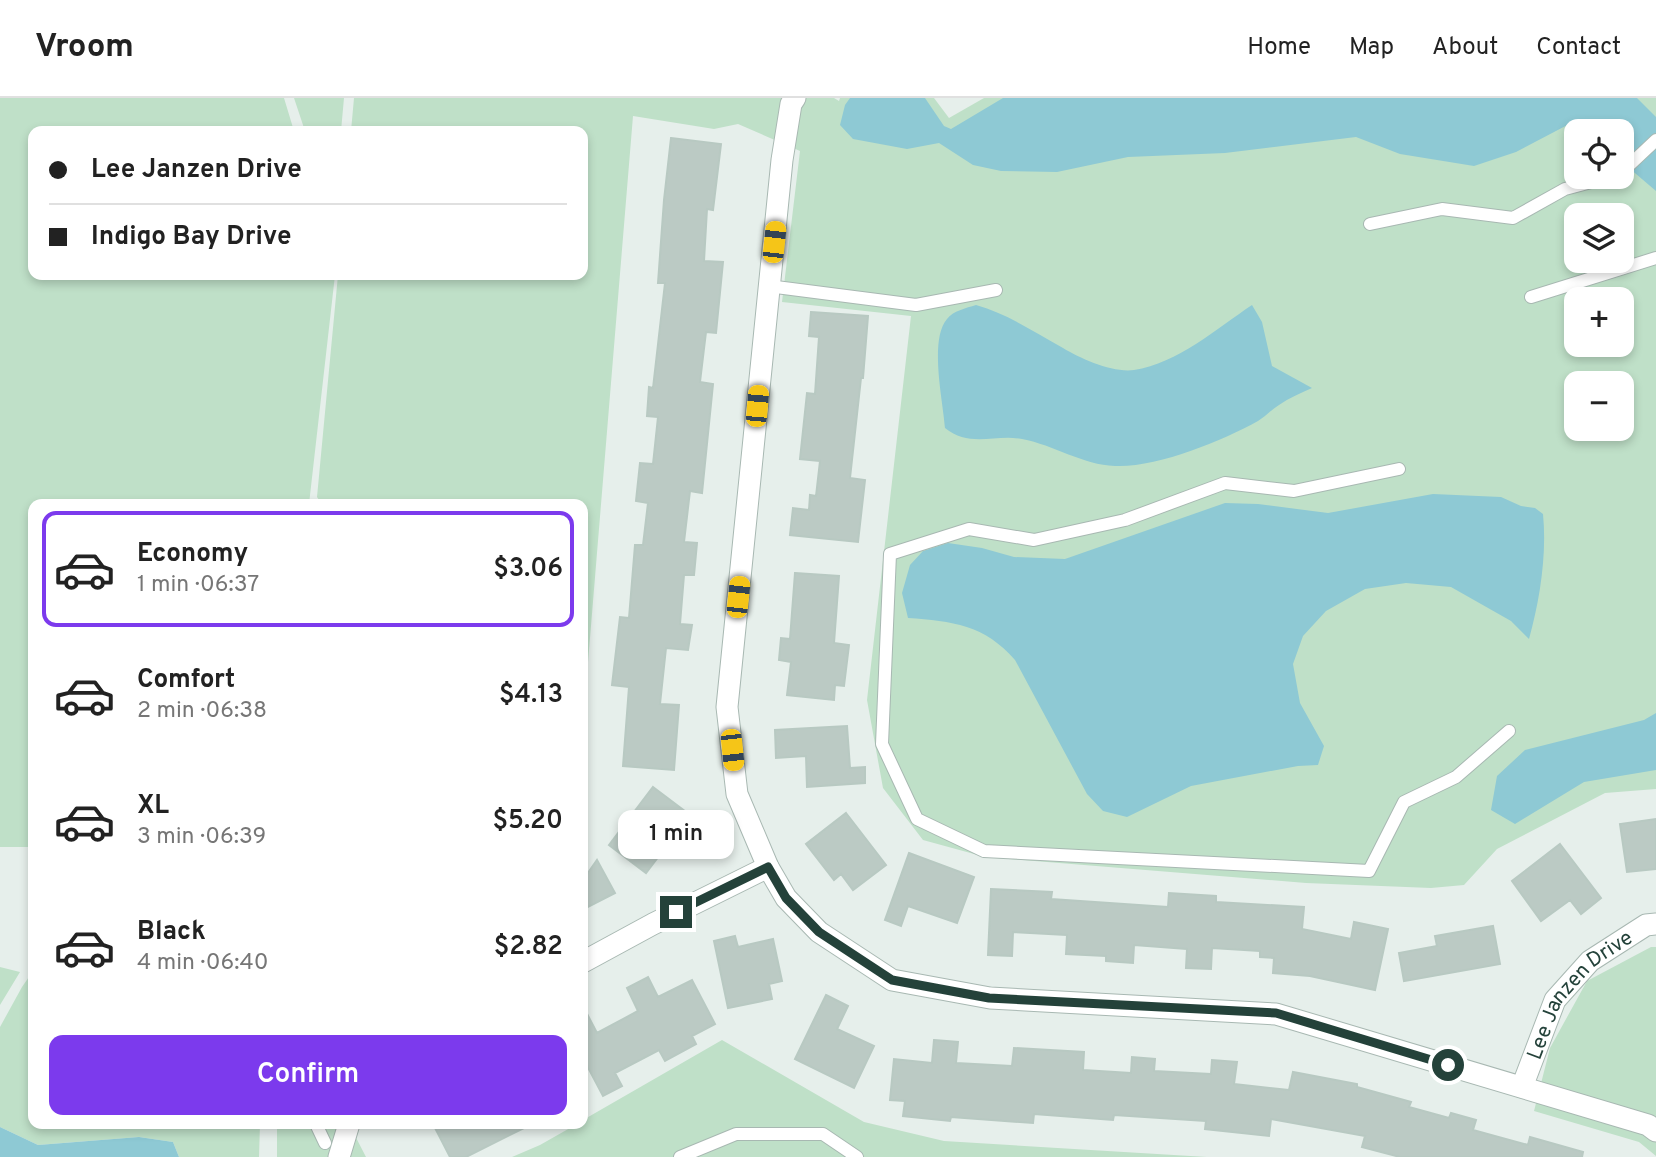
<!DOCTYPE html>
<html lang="en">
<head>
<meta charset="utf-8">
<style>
	body { margin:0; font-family:Overpass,sans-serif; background:#f2f2f2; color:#222; height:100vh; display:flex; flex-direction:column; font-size:26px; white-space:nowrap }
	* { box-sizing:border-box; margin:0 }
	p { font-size:23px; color:#767676 }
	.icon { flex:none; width:38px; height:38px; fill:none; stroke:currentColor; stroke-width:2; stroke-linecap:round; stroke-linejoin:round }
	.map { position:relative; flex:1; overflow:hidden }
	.panel { position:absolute; left:28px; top:401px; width:560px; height:630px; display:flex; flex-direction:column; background:#fff; border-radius:14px; box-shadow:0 4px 10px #0003 }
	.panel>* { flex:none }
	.banner { position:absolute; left:28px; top:28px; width:560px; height:154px; border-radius:14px; box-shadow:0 4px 10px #0003; display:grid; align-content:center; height:154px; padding:0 21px; background:#fff }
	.controls { position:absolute; left:1564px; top:21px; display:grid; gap:14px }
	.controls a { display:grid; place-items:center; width:70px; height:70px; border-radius:14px; background:#fff; box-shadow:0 4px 10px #0003; font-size:35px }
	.end { position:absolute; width:32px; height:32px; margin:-16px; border:9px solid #24423a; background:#fff; box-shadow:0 0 0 4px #fff }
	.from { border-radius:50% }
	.bubble { position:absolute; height:49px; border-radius:14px; background:#fff; box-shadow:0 4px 10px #0003; font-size:23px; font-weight:600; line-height:49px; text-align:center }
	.car { position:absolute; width:21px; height:42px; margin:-21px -10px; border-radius:9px; box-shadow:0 0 5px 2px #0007; background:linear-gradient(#f5c518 24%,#345 0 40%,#f5c518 0 76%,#345 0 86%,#f5c518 0) }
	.banner b { display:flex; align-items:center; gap:24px; height:66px; font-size:26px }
	.banner b+b { border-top:2px solid #e0e0e0 }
	.banner i { width:18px; height:18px; background:#222 }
	ul { padding:12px 0 0; list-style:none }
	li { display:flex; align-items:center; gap:21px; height:116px; margin:0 14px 10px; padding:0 7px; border:4px solid transparent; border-radius:14px }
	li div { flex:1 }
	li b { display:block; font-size:26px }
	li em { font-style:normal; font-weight:600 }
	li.on { border-color:#7c3aed }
	li>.icon { width:63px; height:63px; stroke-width:1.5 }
	.primary-button { display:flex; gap:14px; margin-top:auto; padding:14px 21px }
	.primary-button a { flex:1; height:80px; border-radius:14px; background:#7c3aed; color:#fff; font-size:28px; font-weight:600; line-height:80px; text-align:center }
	header { display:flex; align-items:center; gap:42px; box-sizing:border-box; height:98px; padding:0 35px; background:#fff; border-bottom:2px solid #e0e0e0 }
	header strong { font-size:33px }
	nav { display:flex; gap:38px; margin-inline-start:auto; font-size:24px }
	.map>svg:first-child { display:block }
</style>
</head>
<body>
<header>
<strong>Vroom</strong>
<nav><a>Home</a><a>Map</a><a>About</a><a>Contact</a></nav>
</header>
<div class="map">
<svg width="1656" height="1059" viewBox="0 0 1656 1059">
	<rect width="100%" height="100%" fill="#e6efeb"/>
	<path fill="#bfe0c8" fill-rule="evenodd" d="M 0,0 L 284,0 L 294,33 L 33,33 L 33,177 L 335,177 L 309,406 L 33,406 L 33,759 L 30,749 L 0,749 Z
		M 294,0 L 344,0 L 341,33 L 305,33 Z
		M 354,0 L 834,0 L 839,3 L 840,0 L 934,0 L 949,20 L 984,0 L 1656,0 L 1656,691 L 1605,695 L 1497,751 L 1464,787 L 1431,790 L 1306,785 L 985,759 L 923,742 L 883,690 L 867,602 L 911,218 L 782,204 L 800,53 L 738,26 L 714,31 L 633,18 L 583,625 L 583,406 L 322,406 L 317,399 L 338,177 L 583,177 L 583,33 L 351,33 ZM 1577,33 L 1622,33 L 1622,79 L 1577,79 ZM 1577,117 L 1622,117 L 1622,163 L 1577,163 ZM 1577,201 L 1622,201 L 1622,247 L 1577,247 ZM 1577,285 L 1622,285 L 1622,331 L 1577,331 Z
		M 1651,849 L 1656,849 L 1656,1058 L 1639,1044 L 1534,1013 L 1550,950 L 1587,883 Z
		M 0,869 L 20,874 L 0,907 Z
		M 33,873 L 33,1026 L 260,1026 L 259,1059 L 179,1059 L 173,1044 L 139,1039 L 38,1047 L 0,1029 L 0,929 L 22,889 Z
		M 722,942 L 864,1024 L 944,1043 L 1207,1059 L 512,1059 L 540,1047 L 577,1026 L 583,1026 L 583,1022 Z
		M 277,1026 L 349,1026 L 366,1059 L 277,1059 Z"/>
	<path fill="#8ec9d4" d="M 850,0 L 925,0 L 944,28 L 951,31 L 1003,0 L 1637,0 L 1656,19 L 1656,93 L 1622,64 L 1622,33 L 1586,33 L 1575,23 L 1516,54 L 1474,68 L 1400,56 L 1356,39 L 1225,55 L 1128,59 L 1057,74 L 1001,73 L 973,67 L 939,45 L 907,51 L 853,41 L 840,27 L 845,7 Z
		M 976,207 C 1008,216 1034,234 1063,250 C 1081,261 1113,275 1134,272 C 1178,265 1216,231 1252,207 L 1262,224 L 1272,268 L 1312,290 C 1301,295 1289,300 1279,307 C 1271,312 1265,319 1258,323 C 1222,343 1156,370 1115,368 C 1083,367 1054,347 1022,341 C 995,336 969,350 945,330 C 943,303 929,242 947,221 C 953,213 966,210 976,207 Z
		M 1433,396 L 1501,399 L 1521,408 L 1535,410 L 1543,416 C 1547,456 1540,502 1529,541 L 1511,523 L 1451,489 L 1406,485 L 1365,491 L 1326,513 L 1303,538 L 1293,566 L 1300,605 L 1324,648 L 1318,667 L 1298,668 L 1191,688 L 1127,719 L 1103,713 L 1087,696 L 1015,562 C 985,527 952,523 908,520 L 902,495 L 910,467 L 923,453 L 948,445 L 982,450 L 1014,459 L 1065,461 L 1225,405 L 1258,406 L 1328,415 Z
		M 1656,615 L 1656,672 L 1584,684 L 1515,726 L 1491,712 L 1497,678 L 1525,652 L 1644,622 Z
		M 0,1029 L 38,1047 L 139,1039 L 173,1044 L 179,1059 L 0,1059 Z"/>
	<path fill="#bbcac4" stroke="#b8c9c2" stroke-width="2" d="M 671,40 L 721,46 L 713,112 L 707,111 L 704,163 L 723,164 L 716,235 L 706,234 L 700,284 L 713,286 L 702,395 L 690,393 L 684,444 L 697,445 L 694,477 L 684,477 L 680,526 L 692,527 L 688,552 L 666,550 L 660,606 L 679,607 L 674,672 L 623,668 L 629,589 L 612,587 L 620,519 L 629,520 L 635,447 L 643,447 L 648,405 L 636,403 L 640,365 L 653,366 L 658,319 L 647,318 L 649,289 L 653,290 L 665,185 L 658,185 L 664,102 Z
		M 811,214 L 868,218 L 863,280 L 861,280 L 850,380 L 865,382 L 858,444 L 790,437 L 793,410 L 809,412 L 810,397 L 816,398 L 820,363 L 800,361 L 807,295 L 815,296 L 819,239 L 809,238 Z
		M 795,475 L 839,478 L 834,545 L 849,547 L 844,588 L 835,587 L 834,602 L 787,597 L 791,564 L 779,562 L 781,540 L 790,541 Z
		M 847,628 L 850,670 L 865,669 L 865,685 L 807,689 L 806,658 L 776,660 L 775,632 Z
		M 653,689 L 690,717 L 646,775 L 609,747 Z
		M 846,715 L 886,767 L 853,792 L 841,776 L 834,782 L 806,746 Z
		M 1656,721 L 1656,771 L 1627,774 L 1620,726 Z
		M 1560,746 L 1601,800 L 1581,816 L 1570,802 L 1541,823 L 1512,783 Z
		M 909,755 L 974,779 L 957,825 L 908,808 L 901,828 L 885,822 Z
		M 597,762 L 615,795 L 588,809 L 583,799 L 583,782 Z
		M 991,791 L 1052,794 L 1051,801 L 1168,809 L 1169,795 L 1216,798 L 1216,804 L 1304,809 L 1302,831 L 1351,841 L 1354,824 L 1388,831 L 1375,892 L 1310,878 L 1273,875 L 1274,860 L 1260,859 L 1260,853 L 1212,850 L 1211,871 L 1186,870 L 1187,851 L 1134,847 L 1133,865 L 1106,863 L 1106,858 L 1066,856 L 1067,837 L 1013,834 L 1012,858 L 988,857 Z
		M 1493,828 L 1500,866 L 1404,883 L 1399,855 L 1437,848 L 1435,838 Z
		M 735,838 L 738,849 L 773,841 L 782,883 L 769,886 L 772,901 L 728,910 L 714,843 Z
		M 648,879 L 658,899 L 692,882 L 715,926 L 692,938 L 696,946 L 665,963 L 659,952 L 615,975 L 622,988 L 603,998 L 583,960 L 583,908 L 597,935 L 638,913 L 627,890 Z
		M 826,897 L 848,908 L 837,931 L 874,948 L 854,990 L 795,961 Z
		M 934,942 L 958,944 L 956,965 L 1012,968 L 1014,950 L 1084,954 L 1083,972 L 1131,975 L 1132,959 L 1155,961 L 1154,973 L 1211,976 L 1212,962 L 1237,964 L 1234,986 L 1289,992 L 1293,974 L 1357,986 L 1357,989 L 1411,1004 L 1409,1009 L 1449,1020 L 1451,1015 L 1476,1022 L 1473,1032 L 1528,1047 L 1530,1039 L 1583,1054 L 1582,1059 L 1400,1059 L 1362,1049 L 1365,1038 L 1271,1021 L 1269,1038 L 1205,1031 L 1206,1023 L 1114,1017 L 1113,1022 L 1034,1016 L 1033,1025 L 951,1019 L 950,1023 L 903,1018 L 905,1003 L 890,1002 L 894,961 L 932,965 Z
		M 433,1026 L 532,1026 L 466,1059 L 450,1059 Z"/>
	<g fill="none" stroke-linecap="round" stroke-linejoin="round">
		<defs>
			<path id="lane" d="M 1622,74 L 1656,42
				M 1370,126 L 1442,111 L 1513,120 L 1565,91 L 1610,79
				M 776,189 L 916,207 L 996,192
				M 1531,199 L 1656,160
				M 1399,371 L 1294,393 L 1225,385 L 1125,422 L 1034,442 L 969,431 L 890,456 L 882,646 L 917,721 L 984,753 L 1369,773 L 1404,704 L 1456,679 L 1509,633
				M 316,1026 L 325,1045
				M 680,1059 L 736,1036 L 823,1036 L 857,1059"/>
			<g id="street">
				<path d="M 795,0 L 791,6 L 782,62 L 727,609 L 737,696 L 768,769 L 786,800 L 819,834 L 892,882 L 990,900 L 1276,916 L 1648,1027 L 1656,1033"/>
				<path d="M 583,864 L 653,826 L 768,769"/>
				<path id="s1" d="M 1522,989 L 1555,902 L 1590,863 L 1646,827 L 1656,826"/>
				<path d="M 339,1059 L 349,1026"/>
			</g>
		</defs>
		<use href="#lane" stroke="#a8b8b2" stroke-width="14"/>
		<use href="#street" stroke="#a8b8b2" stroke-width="23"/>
		<use href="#lane" stroke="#fff" stroke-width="12"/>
		<use href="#street" stroke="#fff" stroke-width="21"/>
	</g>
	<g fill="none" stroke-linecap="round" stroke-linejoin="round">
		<path stroke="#24423a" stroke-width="9" d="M 676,814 L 768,769 L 786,800 L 819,834 L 892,882 L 989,900 L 1276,915 L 1448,967"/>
	</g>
	<g text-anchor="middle" stroke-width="7" stroke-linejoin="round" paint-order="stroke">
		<g font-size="21" fill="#24423a" stroke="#f7fbf9">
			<text dy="7" stroke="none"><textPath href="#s1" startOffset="112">Lee Janzen Drive</textPath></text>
		</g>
	</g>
</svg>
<div class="controls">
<a><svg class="icon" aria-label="locate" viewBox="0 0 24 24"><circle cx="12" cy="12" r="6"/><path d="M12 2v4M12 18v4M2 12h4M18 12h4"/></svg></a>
<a><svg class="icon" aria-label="layers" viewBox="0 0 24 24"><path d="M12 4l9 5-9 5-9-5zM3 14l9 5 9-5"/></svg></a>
<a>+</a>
<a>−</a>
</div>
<i class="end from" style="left:1448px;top:967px"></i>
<i class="end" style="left:676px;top:814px"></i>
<div class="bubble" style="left:618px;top:712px;width:116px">1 min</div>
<i class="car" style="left:774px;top:144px;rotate:6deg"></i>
<i class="car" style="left:757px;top:308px;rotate:5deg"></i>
<i class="car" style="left:738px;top:499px;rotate:6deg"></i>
<i class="car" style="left:732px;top:652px;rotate:174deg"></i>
<div class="banner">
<b><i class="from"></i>Lee Janzen Drive</b>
<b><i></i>Indigo Bay Drive</b>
</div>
<section class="panel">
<ul>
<li class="on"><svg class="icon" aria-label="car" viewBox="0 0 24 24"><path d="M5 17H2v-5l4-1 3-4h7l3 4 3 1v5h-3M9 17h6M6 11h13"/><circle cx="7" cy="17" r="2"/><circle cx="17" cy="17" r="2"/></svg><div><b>Economy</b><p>1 min · 06:37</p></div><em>$3.06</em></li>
<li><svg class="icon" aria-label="car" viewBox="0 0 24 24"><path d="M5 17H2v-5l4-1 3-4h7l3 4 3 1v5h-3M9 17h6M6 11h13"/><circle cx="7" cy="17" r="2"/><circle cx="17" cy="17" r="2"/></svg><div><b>Comfort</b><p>2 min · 06:38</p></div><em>$4.13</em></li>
<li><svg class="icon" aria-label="car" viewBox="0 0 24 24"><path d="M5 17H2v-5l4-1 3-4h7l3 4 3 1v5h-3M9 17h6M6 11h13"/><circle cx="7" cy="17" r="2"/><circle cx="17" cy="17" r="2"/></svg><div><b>XL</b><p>3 min · 06:39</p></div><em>$5.20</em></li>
<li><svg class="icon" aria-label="car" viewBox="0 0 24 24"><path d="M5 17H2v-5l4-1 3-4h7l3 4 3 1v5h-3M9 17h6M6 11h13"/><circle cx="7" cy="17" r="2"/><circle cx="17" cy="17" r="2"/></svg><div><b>Black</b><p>4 min · 06:40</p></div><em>$2.82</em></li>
</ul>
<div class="primary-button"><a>Confirm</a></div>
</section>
</div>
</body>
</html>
